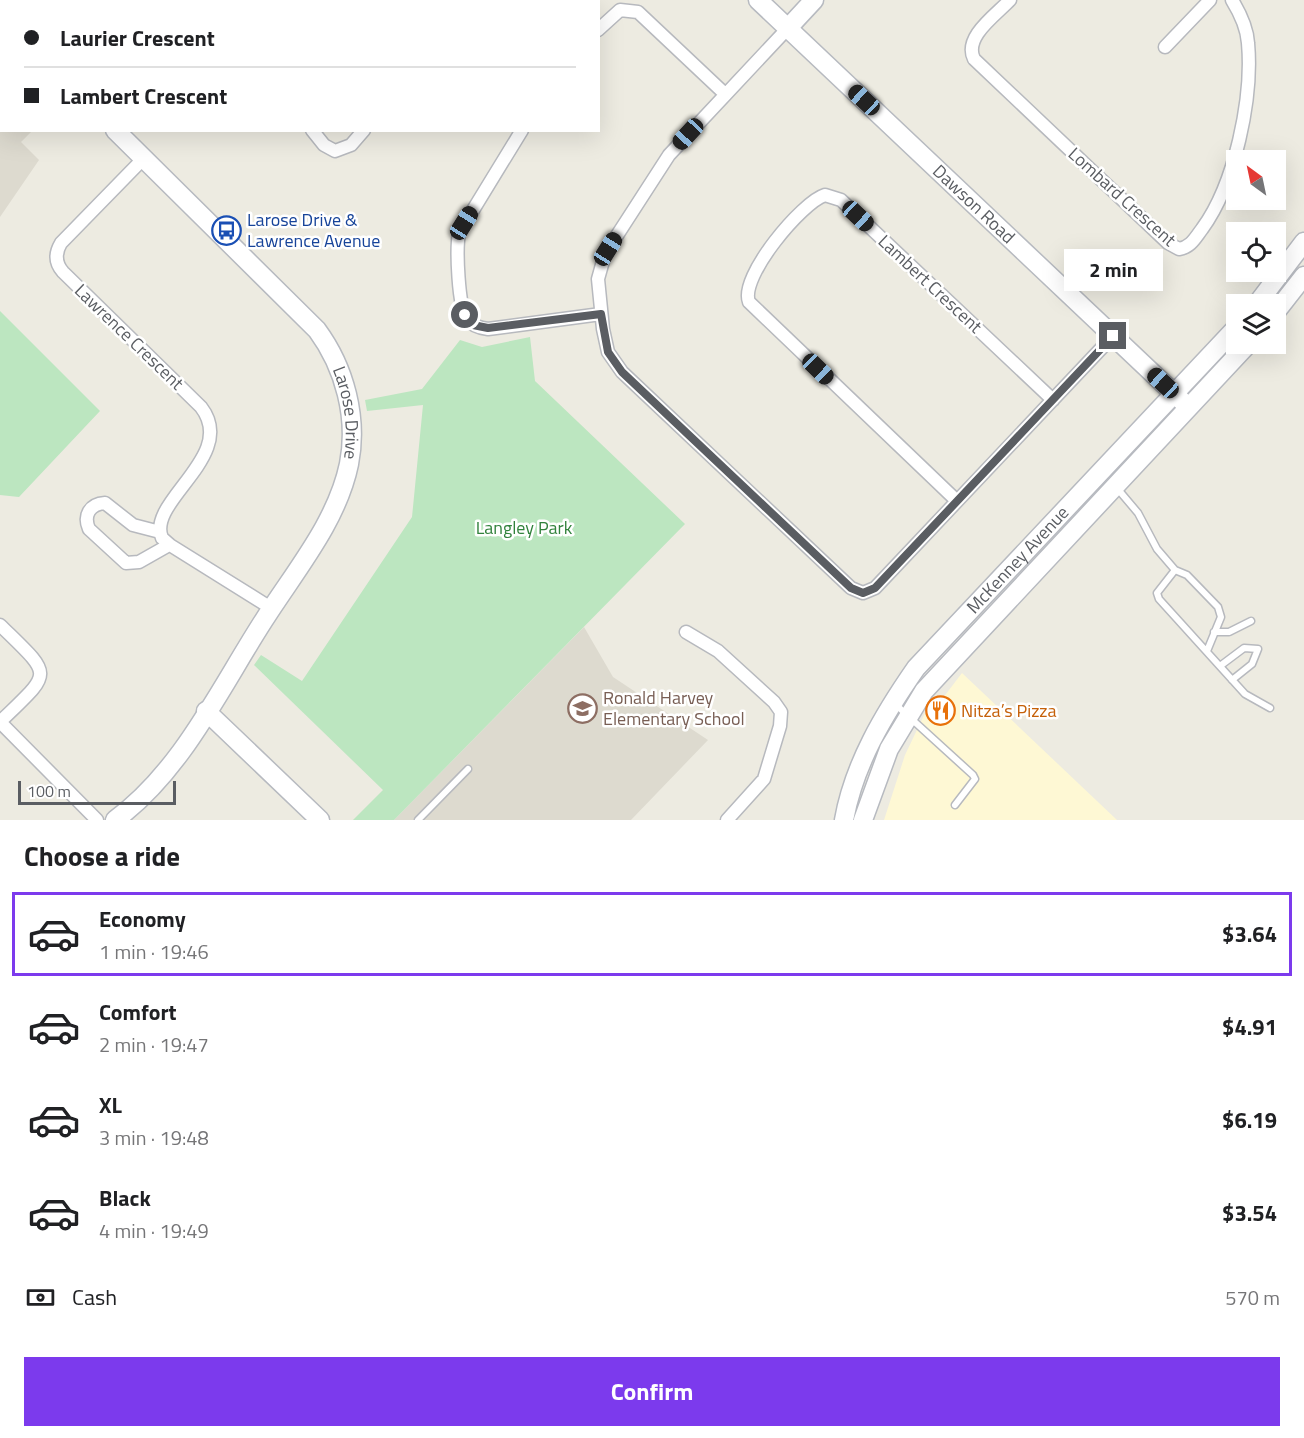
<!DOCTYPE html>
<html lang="en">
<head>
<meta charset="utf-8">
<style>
	body { margin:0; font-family:"Titillium Web",sans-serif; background:#f2f2f2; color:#202124; height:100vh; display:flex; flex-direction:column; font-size:22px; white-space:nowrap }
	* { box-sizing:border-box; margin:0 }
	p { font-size:20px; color:#757577 }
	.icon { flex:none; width:33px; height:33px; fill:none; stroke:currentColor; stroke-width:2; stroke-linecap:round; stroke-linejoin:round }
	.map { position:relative; height:820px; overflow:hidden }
	.details { display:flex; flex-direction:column; background:#fff; flex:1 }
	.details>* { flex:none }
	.top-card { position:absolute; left:0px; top:0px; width:600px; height:132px; box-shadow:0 6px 24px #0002; display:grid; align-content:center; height:132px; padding:0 24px; background:#fff }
	.needle { width:39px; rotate:327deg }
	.tools { position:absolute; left:1226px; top:150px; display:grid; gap:12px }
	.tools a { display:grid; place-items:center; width:60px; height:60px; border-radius:0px; background:#fff; box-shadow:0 6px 24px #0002; font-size:30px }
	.scale { position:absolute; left:18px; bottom:15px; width:158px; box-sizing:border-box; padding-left:6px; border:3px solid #5a5d62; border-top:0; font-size:16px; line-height:21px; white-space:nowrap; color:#5a5d62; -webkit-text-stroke:4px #fff; paint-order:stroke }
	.end { position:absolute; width:27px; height:27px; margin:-14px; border:8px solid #5a5d62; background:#fff; box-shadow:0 0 0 3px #fff }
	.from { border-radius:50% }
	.bubble { position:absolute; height:42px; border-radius:0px; background:#fff; box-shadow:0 6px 24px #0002; font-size:20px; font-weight:700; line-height:42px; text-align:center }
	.car { position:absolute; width:18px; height:36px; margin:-18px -9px; border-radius:8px; box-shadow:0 0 4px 2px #0007; background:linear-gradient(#222 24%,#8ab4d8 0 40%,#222 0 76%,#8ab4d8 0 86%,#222 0) }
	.top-card b { display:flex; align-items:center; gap:21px; height:57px; font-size:22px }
	.top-card b+b { border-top:2px solid #e0e0e0 }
	.top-card i { width:15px; height:15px; background:#202124 }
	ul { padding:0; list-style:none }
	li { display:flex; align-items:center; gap:18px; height:84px; margin:0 12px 9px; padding:0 12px; border:3px solid transparent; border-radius:0px }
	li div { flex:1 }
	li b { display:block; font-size:22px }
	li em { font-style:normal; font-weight:700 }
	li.selected { border-color:#7c3aed }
	li>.icon { width:54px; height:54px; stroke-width:1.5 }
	h2 { padding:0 24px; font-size:27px; line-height:72px }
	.pay { display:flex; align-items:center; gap:15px; height:66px; padding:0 24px; font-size:22px }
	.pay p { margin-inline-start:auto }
	.primary-button { display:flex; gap:12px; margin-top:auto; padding:12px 24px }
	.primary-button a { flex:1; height:69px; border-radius:0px; background:#7c3aed; color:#fff; font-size:24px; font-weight:700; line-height:69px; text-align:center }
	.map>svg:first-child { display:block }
</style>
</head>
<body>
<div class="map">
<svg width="1304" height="820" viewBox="0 0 1304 820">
	<rect width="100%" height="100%" fill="#edebe1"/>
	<path fill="#fef8d4" d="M 962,673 L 1117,820 L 884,820 L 905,755 L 926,711 L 933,711 Z"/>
	<path fill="#dddacf" d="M 0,40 L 2,130 L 32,131 L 21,142 L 39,160 L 0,217 Z
		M 584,627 L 613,677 L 708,740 L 631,820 L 394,820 Z"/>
	<path fill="#bce6c0" d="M 0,311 L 100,411 L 19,497 L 0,495 Z
		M 530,337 L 535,381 L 685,524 L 394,820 L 353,820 L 383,790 L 254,665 L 261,655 L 302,681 L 412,517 L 423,405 L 367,411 L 365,400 L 422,389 L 460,340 L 482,347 Z"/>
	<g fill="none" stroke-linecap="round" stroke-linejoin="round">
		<defs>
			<path id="lane" d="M 1116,487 L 1138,513 L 1157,549 L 1175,570 L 1187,575 L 1218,607 L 1221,617 L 1207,651
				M 1175,570 L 1157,593 L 1159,599 L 1245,694 L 1270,708
				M 1214,632 L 1229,632 L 1251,621
				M 1220,666 L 1244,648 L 1258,649 L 1252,664 L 1232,680
				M 895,704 L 973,775 L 975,779 L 955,805
				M 418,820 L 468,769"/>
			<path id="street" d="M 1010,0 C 996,15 963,37 974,59 L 1168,243 L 1179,249 C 1191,247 1195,238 1202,229 C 1235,184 1253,98 1248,43 C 1247,27 1240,13 1232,0
				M 281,2 L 282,0
				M 445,2 L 446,0
				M 788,28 L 669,155 L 605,254 L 598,279 L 603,329 L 608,352 L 622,372 L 851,588 L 863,593 L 875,588 L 1113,336
				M 598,30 L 620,10 L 638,12 L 725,94
				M 1165,47 L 1210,0
				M 312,130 L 324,145 L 335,151 L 351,145 L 364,130
				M 522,130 L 459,233 C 456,249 458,306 467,319 C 472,326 480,328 488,329 L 601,314
				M 143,159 L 61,243 C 55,253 55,263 63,272 L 201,407 C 239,456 146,501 162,538 L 170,545 L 271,608
				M 957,501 L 749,302 C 739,277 802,202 825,195 L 841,200 L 1053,400
				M 160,532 L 133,525 L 105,503 C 90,504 83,515 89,529 L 126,563 L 139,562 L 169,545
				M 0,625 C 54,678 53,670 0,722 L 97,820
				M 686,632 L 718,651 L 774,702 L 781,712 L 780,726 L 764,779 L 727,820"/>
			<g id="secondary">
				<path id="s1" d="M 758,0 L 1183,402"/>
				<path d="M 118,2 L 119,0"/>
				<path d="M 0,19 L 2,20"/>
				<path d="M 788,28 L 814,0"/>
				<path id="s2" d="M 115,130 L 317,330 C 345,368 358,418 349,464 C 337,522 295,571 264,620 C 220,688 182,771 115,820"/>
				<path d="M 1257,304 L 1304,242"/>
				<path d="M 1275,313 L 1304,276"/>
				<path d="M 206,711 L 320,820"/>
				<path id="s3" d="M 844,820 C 854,764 884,714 916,668 L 1236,328"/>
				<path d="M 863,820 L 889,749 L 924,691 L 1248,344"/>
			</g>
		</defs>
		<use href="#lane" stroke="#b7b9be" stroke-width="9"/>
		<use href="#street" stroke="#b7b9be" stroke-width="15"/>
		<use href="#secondary" stroke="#b7bac0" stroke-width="21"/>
		<use href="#lane" stroke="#fff" stroke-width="6"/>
		<use href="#street" stroke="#fff" stroke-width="12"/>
		<use href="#secondary" stroke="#fff" stroke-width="18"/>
	</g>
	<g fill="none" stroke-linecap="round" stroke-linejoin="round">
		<path stroke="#5a5d62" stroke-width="8" d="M 465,315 L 473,325 L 488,328 L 601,314 L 608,352 L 622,372 L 851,588 L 863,593 L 875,588 L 1113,336"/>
	</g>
	<defs>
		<symbol id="bus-ring" viewBox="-11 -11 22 22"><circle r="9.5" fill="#fff" stroke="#1a4fb4" stroke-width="1.5"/><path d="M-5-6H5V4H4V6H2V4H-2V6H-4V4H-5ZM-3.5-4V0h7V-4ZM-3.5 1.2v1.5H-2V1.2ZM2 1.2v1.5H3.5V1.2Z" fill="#1a4fb4"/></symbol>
		<symbol id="school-ring" viewBox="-11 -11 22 22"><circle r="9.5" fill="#fff" stroke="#8d6e63" stroke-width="1.5"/><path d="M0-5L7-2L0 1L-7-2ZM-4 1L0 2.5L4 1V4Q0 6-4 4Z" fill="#8d6e63"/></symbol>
		<symbol id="restaurant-ring" viewBox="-11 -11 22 22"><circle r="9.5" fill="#fff" stroke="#e8710a" stroke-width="1.5"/><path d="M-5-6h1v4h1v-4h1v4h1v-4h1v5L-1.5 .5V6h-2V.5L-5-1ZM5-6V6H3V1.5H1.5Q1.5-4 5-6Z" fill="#e8710a"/></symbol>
	</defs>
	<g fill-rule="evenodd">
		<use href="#bus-ring" x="210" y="214" width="33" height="33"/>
		<use href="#school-ring" x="566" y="692" width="33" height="33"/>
		<use href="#restaurant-ring" x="924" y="694" width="33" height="33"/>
	</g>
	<g text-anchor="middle" stroke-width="5" stroke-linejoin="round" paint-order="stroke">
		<g font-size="18" fill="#5a5d62" stroke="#fff">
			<text transform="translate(1122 197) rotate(42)" y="6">Lombard Crescent</text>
			<text dy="6" stroke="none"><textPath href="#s1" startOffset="297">Dawson Road</textPath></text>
			<text transform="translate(930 284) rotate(43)" y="6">Lambert Crescent</text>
			<text transform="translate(129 337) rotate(44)" y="6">Lawrence Crescent</text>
			<text dy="6" stroke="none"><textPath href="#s2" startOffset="374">Larose Drive</textPath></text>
			<text dy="6" stroke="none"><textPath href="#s3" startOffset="318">McKenney Avenue</textPath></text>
		</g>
		<g font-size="18" fill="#164399" stroke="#fff" text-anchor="start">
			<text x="247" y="226">Larose Drive &amp;<tspan x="247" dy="21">Lawrence Avenue</tspan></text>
		</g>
		<g font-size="18" fill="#31823c" stroke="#fff">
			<text x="524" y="534">Langley Park</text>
		</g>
		<g font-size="18" fill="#785e54" stroke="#fff" text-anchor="start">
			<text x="603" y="704">Ronald Harvey<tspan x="603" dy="21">Elementary School</tspan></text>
		</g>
		<g font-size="18" fill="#c56008" stroke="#fff" text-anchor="start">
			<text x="961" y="717">Nitza’s Pizza</text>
		</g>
	</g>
</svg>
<div class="tools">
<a><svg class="needle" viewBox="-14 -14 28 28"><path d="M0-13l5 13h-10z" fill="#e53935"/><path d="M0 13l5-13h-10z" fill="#757577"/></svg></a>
<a><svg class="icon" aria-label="locate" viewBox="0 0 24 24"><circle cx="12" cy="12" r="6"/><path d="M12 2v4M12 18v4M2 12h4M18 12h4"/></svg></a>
<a><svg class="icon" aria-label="layers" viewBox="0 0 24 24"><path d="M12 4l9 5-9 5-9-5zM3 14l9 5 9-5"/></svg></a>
</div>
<div class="scale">100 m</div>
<i class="end from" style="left:465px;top:315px"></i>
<i class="end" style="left:1113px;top:336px"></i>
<div class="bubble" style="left:1064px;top:249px;width:99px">2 min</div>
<i class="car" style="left:864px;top:100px;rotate:313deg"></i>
<i class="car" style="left:688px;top:134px;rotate:223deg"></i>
<i class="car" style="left:858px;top:216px;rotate:133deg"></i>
<i class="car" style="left:464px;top:223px;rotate:32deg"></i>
<i class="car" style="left:608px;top:249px;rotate:32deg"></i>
<i class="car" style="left:818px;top:369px;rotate:134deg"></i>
<i class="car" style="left:1163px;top:383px;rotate:313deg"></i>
<div class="top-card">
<b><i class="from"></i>Laurier Crescent</b>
<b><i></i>Lambert Crescent</b>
</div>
</div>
<section class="details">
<h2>Choose a ride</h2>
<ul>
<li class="selected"><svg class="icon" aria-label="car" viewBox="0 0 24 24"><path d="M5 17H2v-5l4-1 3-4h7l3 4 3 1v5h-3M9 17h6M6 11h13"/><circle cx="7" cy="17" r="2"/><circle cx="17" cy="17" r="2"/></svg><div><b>Economy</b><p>1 min · 19:46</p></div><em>$3.64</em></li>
<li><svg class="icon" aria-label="car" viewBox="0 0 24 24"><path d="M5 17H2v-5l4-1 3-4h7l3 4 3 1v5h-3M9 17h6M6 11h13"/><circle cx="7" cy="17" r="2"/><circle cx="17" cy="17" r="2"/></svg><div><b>Comfort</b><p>2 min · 19:47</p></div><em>$4.91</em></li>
<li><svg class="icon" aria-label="car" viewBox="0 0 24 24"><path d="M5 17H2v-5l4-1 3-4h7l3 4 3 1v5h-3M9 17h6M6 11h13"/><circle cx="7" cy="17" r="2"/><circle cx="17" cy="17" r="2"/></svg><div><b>XL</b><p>3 min · 19:48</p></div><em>$6.19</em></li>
<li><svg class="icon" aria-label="car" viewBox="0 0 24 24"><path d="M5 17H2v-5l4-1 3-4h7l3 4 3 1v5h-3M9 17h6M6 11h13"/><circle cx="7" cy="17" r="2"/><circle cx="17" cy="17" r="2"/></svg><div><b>Black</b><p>4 min · 19:49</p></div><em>$3.54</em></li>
</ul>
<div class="pay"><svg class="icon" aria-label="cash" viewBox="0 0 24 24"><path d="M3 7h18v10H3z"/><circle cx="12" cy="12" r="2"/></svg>Cash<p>570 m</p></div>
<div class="primary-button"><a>Confirm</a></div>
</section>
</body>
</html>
